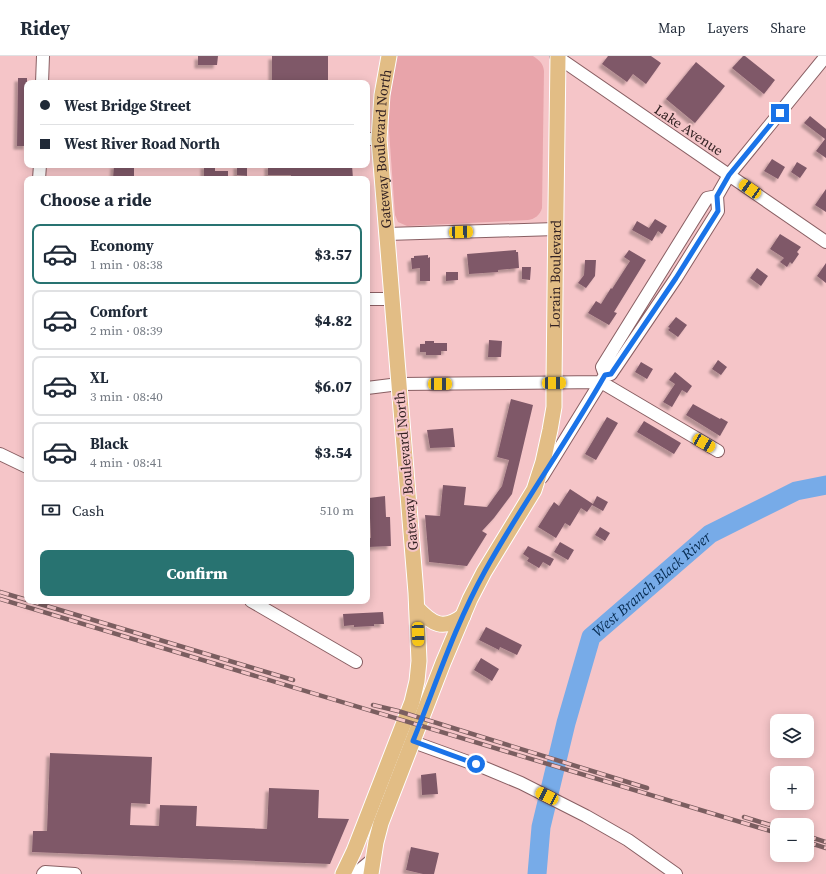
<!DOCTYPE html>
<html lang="en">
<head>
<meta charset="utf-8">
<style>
	body { margin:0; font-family:"Source Serif 4",serif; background:#f2f2f3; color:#1f2937; height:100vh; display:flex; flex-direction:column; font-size:15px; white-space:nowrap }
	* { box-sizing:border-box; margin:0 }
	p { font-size:13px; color:#747a83 }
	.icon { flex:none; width:22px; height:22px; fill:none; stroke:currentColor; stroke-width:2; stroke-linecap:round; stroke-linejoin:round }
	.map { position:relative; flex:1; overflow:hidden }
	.details { position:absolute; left:24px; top:120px; width:346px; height:428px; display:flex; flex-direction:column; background:#fff; border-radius:8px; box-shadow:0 2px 10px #0003 }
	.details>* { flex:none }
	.guide { position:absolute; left:24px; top:24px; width:346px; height:88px; border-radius:8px; box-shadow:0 2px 10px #0003; display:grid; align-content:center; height:88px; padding:0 16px; background:#fff }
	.controls { position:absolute; left:770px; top:658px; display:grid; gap:8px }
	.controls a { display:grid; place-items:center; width:44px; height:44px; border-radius:8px; background:#fff; box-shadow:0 2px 10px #0003; font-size:20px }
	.end { position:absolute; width:18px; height:18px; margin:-9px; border:5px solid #1a73e8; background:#fff; box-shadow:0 0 0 2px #fff }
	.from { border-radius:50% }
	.car { position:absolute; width:12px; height:24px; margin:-12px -6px; border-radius:5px; box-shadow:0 0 3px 1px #0007; background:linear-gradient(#f5c518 24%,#345 0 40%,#f5c518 0 76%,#345 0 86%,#f5c518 0) }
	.guide b { display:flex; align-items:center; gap:14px; height:38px; font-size:15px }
	.guide b+b { border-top:1px solid #e0e1e3 }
	.guide i { width:10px; height:10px; background:#1f2937 }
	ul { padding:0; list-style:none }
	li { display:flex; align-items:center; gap:12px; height:60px; margin:0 8px 6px; padding:0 8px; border:2px solid #e0e1e3; border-radius:8px }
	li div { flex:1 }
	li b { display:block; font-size:15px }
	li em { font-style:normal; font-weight:800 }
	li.on { border-color:#287371 }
	li>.icon { width:36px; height:36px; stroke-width:1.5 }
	h2 { padding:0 16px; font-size:18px; line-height:48px }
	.pay { display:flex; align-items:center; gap:10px; height:44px; padding:0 16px; font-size:15px }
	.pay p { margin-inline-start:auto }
	.action { display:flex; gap:8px; margin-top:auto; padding:8px 16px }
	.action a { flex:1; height:46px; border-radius:8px; background:#287371; color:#fff; font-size:16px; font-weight:800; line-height:46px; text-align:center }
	header { display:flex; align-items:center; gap:24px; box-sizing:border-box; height:56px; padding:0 20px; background:#fff; border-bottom:1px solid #e0e1e3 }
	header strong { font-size:19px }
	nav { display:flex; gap:22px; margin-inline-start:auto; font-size:14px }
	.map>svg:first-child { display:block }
</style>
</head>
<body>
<header>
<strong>Ridey</strong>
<nav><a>Map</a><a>Layers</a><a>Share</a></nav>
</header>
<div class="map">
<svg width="826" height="818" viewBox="0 0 826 818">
	<defs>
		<filter id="shadow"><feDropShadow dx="-3.5" dy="3.5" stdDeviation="1" flood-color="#0004"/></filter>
	</defs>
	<rect width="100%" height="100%" fill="#f5c5c8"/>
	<path fill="#e8a4aa" d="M 395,0 L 533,0 C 539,4 543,7 544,15 L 542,152 C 540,159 535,163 528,164 L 407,170 L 398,166 L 395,159 L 388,61 L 388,45 Z"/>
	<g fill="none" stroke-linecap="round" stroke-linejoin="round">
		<path stroke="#77abe8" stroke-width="19" id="s1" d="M 537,818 L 541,771 L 566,667 L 591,581 L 710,478 L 796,435 L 826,429"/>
	</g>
	<path fill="#7f5968" filter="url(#shadow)" d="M 198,0 L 218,0 L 217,9 L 198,9 Z
		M 272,0 L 328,0 L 328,27 L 272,27 Z
		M 608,0 L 651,0 L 661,7 L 646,28 L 633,18 L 627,26 L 602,8 Z
		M 743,0 L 745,0 L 775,24 L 764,38 L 732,12 Z
		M 696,6 L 725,30 L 695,67 L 666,43 Z
		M 18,22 L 27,22 L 27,90 L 17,90 Z
		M 810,60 L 826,73 L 826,102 L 816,95 L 825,83 L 804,67 Z
		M 772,103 L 785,111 L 778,123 L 764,115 Z
		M 797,106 L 807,112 L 800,122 L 791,116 Z
		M 114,109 L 134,109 L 134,123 L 113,123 Z
		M 204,109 L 215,110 L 215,115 L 228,115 L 228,123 L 204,123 Z
		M 237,109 L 247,109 L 247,120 L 237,119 Z
		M 268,109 L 352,109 L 353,123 L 291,122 L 291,119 L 268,119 Z
		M 826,133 L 826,156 L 815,149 Z
		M 655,163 L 667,170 L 662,178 L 658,175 L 652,185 L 632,174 L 637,165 L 649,172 Z
		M 780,178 L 801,191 L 797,196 L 799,198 L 792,208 L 790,206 L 787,211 L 780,206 L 784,202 L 770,193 Z
		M 516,194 L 516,196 L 518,196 L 519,212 L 498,214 L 498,216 L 469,218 L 467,198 Z
		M 629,194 L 646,204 L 614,256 L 617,257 L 609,269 L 588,257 L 596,245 L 601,248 L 611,232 L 612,233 L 630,205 L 624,201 Z
		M 428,199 L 428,202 L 430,201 L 430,225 L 420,225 L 420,212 L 412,213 L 411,202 L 414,202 L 414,200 Z
		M 585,204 L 596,204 L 595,220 L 586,232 L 578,227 L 584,219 Z
		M 826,207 L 826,227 L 817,220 Z
		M 522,211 L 531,211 L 530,224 L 522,223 Z
		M 757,212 L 768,220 L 761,230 L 750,222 Z
		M 446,216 L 458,216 L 458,224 L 446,225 Z
		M 676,261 L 687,269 L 678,281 L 668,274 L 670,272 L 668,271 Z
		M 489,284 L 502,285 L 501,301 L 488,301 Z
		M 425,285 L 434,285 L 434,287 L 447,287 L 447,295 L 441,295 L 441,299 L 426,299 L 426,296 L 420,296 L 420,288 L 425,288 Z
		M 718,304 L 727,311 L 721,319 L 712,313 Z
		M 641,306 L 653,313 L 647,323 L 635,316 Z
		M 675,316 L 692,330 L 687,337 L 682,334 L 672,351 L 663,346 L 675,328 L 669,324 Z
		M 511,343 L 533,349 L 512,438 L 494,462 L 482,475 L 487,478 L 467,510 L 429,506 L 425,459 L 440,460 L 443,429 L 466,431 L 464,449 L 487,451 L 502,430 L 509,404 L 497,401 Z
		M 693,348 L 720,363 L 721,362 L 728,366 L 720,380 L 686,359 Z
		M 607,361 L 618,367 L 596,404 L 585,398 Z
		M 644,365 L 681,387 L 674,398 L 637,376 Z
		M 453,372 L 455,391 L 430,392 L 427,374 Z
		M 570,433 L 593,448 L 597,440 L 608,446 L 603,455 L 592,449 L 587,456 L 581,452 L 570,470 L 565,467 L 556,482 L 538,471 L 554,446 L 559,450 Z
		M 385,440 L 386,461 L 390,461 L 391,490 L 368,491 L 368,482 L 371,482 L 369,442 Z
		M 600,471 L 610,477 L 605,485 L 595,479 Z
		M 560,486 L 574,494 L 568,504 L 554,496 Z
		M 528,490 L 554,503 L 550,510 L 543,506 L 539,512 L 527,505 L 529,502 L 523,498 Z
		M 383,556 L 384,568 L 374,568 L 374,570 L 354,571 L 354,569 L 344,570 L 343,558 Z
		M 486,571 L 522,589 L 517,599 L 500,591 L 499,594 L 479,584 Z
		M 481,602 L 499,613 L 492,625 L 474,614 Z
		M 50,697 L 152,701 L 150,748 L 131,747 L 130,769 L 159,770 L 160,749 L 197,750 L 196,770 L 267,773 L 269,732 L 319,734 L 318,762 L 349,763 L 330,808 L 32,796 L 33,775 L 47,775 Z
		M 436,717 L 438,738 L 422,739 L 421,719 Z
		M 411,791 L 439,797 L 434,818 L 423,818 L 406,814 Z"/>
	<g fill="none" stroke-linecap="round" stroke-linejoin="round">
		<defs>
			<path id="minor" d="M 556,0 L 826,186
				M 42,27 L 43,0
				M 367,83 L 379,83
				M 39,123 L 40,109
				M 717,140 L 729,119 L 826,0
				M 387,178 L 556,173
				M 367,243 L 392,243
				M 601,326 L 718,395
				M 367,332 L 399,328 L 601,326
				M 0,398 L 27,411
				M 542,421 L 605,319 L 602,311 L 707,142 L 717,140 L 718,155 L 676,222 L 611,318 L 605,319
				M 251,545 L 356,606
				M 405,683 L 485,712 L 521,727 L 586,760 L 628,784 L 676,818
				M 43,818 L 45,816 L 75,818
				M 355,818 L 373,803"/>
			<g id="major">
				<path d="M 417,552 C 432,568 443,575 463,560"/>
				<path id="s2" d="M 343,818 L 354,795 L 412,646 L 417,625 L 419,605 L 416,537 L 379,83 L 382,39 L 389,0"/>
				<path id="s3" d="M 371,818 L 376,786 L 381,767 L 443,607 L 470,543 L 484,516 L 534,434 L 543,406 L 550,374 L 554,351 L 554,327 L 556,151 L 558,0"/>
			</g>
		</defs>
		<use href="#minor" stroke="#895f63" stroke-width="14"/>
		<use href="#major" stroke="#fff" stroke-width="17"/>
		<use href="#minor" stroke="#fff" stroke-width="12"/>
		<use href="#major" stroke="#e2bd85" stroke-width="15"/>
		<defs>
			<path id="rail" d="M 0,536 L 27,544
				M 0,543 L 777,777
				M 30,545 L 293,624
				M 373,649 L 398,655 L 647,732
				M 744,761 L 777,771
				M 807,780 L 826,786
				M 807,786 L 826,792"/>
		</defs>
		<use href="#rail" stroke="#7b5e60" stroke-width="4.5"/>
		<use href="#rail" stroke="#f5c5c8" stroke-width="3" stroke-dasharray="9" stroke-linecap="butt"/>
	</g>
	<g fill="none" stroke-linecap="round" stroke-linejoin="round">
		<path stroke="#1a73e8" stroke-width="5" d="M 476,708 L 413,685 C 436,628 455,569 485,515 C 522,448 567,386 605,319 L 611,318 L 676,222 L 718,155 L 717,140 L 729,119 L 780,57"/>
	</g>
	<g text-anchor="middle" stroke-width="4" stroke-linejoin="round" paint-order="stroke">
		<g font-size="14" fill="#332223" stroke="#f5c5c8">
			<text transform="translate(689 74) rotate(34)" y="5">Lake Avenue</text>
			<text dy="5" stroke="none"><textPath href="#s2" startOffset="741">Gateway Boulevard North</textPath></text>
			<text dy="5" stroke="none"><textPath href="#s3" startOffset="638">Lorain Boulevard</textPath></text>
			<text transform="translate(406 415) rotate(-95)" y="5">Gateway Boulevard North</text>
		</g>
		<g font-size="15" font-style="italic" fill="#072c52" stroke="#f5c5c8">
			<text dy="5" stroke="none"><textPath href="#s1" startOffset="324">West Branch Black River</textPath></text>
		</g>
	</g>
</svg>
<div class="controls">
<a><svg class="icon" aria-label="layers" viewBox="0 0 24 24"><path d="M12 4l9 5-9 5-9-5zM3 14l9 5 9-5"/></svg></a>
<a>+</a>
<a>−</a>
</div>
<i class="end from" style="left:476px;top:708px"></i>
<i class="end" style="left:780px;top:57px"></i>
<i class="car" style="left:750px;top:133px;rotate:304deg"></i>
<i class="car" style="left:461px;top:176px;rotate:88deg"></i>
<i class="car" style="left:554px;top:327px;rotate:89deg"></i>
<i class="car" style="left:440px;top:328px;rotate:90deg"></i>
<i class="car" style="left:704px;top:387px;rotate:120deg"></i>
<i class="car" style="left:418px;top:578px;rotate:178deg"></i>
<i class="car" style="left:547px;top:740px;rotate:297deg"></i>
<div class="guide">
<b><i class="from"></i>West Bridge Street</b>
<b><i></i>West River Road North</b>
</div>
<section class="details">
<h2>Choose a ride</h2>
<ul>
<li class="on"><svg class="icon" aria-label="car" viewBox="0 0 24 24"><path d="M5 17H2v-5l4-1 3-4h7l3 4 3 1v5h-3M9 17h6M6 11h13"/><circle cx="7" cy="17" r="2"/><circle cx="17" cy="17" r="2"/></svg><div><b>Economy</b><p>1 min · 08:38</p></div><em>$3.57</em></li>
<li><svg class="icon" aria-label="car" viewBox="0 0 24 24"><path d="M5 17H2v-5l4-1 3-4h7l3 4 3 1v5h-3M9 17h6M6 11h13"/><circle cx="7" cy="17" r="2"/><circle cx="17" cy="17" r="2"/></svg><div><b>Comfort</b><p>2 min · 08:39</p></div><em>$4.82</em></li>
<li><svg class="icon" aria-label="car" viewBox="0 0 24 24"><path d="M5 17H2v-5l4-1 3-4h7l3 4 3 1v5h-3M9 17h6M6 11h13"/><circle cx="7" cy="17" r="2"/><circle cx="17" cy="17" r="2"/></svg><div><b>XL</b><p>3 min · 08:40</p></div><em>$6.07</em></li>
<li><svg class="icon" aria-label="car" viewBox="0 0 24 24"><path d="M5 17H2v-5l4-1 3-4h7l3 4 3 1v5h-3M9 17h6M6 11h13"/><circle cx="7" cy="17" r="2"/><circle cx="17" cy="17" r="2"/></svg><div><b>Black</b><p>4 min · 08:41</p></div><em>$3.54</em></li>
</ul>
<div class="pay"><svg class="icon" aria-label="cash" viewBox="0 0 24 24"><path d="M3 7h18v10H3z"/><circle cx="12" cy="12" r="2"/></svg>Cash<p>510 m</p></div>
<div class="action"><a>Confirm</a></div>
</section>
</div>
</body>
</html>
